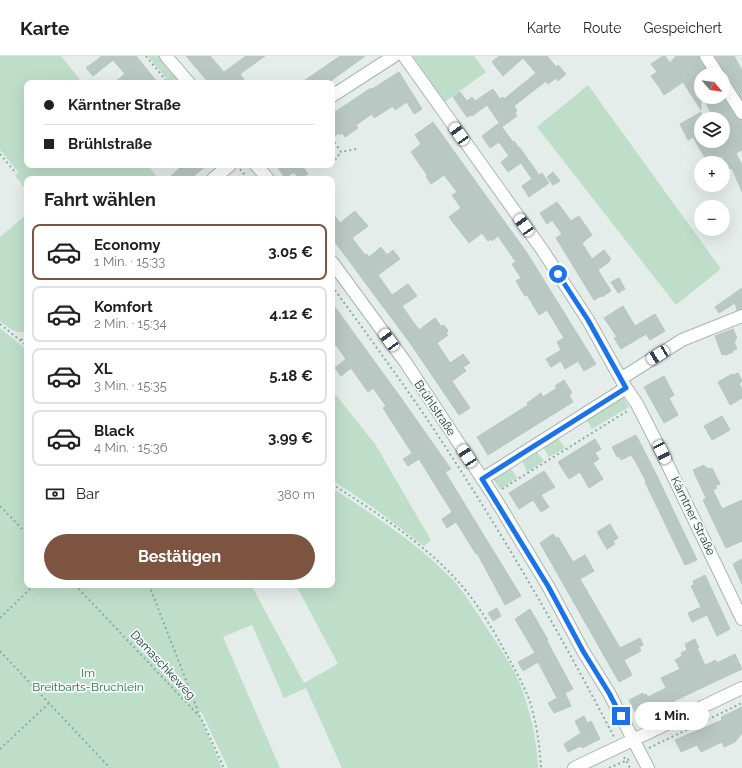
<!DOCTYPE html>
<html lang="de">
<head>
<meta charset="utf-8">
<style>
	body { margin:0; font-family:Raleway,sans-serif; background:#f2f2f2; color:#222; height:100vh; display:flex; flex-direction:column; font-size:15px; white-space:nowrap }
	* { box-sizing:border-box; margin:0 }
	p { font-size:13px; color:#767676 }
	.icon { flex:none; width:22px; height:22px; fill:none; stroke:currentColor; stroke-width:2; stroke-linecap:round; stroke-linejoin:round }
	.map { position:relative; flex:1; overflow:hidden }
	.side { position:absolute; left:24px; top:120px; width:311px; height:412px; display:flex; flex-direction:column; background:#fff; border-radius:8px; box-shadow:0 4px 16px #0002 }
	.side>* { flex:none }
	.top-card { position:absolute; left:24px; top:24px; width:311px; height:88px; border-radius:8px; box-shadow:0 4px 16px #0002; display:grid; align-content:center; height:88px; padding:0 20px; background:#fff }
	.needle { width:26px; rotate:119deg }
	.buttons { position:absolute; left:694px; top:12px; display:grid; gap:8px }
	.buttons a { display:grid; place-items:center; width:36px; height:36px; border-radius:50%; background:#fff; box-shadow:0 4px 16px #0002; font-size:20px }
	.end { position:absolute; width:18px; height:18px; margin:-9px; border:5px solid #1a73e8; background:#fff; box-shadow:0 0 0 2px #fff }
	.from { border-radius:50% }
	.bubble { position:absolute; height:28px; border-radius:14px; background:#fff; box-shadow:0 4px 16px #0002; font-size:13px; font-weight:700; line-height:28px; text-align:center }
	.car { position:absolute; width:12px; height:24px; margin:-12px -6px; border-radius:5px; box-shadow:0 0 3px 1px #0007; background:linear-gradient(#fff 24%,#345 0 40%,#fff 0 76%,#345 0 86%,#fff 0) }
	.top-card b { display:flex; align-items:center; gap:14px; height:38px; font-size:15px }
	.top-card b+b { border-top:1px solid #e0e0e0 }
	.top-card i { width:10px; height:10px; background:#222 }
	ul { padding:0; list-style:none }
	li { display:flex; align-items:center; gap:12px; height:56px; margin:0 8px 6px; padding:0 12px; border:2px solid #e0e0e0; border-radius:8px }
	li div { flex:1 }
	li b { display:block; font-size:15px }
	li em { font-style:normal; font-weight:700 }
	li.selected { border-color:#7d543f }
	li>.icon { width:36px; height:36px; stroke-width:1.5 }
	h2 { padding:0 20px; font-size:18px; line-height:48px }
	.pay { display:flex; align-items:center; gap:10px; height:44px; padding:0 20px; font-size:15px }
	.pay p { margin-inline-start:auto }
	.cta { display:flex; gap:8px; margin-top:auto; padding:8px 20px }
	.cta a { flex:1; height:46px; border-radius:24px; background:#7d543f; color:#fff; font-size:16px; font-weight:700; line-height:46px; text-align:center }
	header { display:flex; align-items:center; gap:24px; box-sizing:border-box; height:56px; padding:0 20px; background:#fff; border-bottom:1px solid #e0e0e0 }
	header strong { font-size:19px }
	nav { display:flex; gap:22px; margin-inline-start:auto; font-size:14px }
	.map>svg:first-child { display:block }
</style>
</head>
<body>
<header>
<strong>Karte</strong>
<nav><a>Karte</a><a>Route</a><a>Gespeichert</a></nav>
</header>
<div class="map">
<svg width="742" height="712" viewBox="0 0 742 712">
	<rect width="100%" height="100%" fill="#e5edea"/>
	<path fill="#bedeca" d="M 0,0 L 61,0 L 83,27 L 27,27 L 27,109 L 147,109 L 159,123 L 27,123 L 27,135 L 15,120 L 18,116 L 0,94 Z
		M 148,0 L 160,0 L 183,27 L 170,27 Z
		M 413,0 L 474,0 L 486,16 L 445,46 Z
		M 588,29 L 721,213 L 676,249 L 537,71 Z
		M 27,158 L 27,275 C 16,279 9,272 0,265 L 0,181 Z
		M 0,272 L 27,294 L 27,529 L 251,529 L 304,627 L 338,608 L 296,529 L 332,529 L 332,432 C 374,459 418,488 453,524 C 466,539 476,555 486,571 C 498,589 511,607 519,626 C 530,653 537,683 538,712 L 342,712 L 306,632 L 284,642 L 252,569 L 223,581 L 280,712 L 228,712 L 202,657 L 197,653 L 222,712 L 0,712 Z
		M 332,334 L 375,388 L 431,484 L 424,490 L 374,452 L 332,424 Z
		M 623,341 L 629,351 L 592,373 L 586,363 Z
		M 558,382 L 565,392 L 549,401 L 543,391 Z
		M 536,395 L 544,405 L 527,416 L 522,404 Z
		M 510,411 L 517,422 L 500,433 L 494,424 L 495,421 Z"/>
	<path fill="#bac8c4" stroke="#b7c7c2" d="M 102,0 L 136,0 L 158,27 L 114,27 L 125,18 L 113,4 L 93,20 L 86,12 Z
		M 186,0 L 210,0 L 224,16 L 246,0 L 265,0 L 240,18 L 246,27 L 209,27 Z
		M 340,0 L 365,0 L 328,27 L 301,27 Z
		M 499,0 L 547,0 L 556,11 L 558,9 L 566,18 L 558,25 L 556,22 L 548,28 L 546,25 L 514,50 L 517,55 L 515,57 L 517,60 L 502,71 L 487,49 L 472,60 L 471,59 L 467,61 L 453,41 L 460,36 L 467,45 L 472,41 L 475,45 L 493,33 L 500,43 L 503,41 L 504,43 L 536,17 L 523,2 L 503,20 L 492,6 Z
		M 663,0 L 665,0 L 670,7 L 676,0 L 699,0 L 709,19 L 701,19 L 701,54 L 683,26 L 664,39 L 659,31 L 651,20 L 657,16 L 651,8 Z
		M 715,0 L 734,0 L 742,14 L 742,43 L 729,23 L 725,20 L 724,15 Z
		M 399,16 L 422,53 L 414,58 L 407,46 L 395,54 L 393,50 L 374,62 L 372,58 L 356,69 L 358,72 L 345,81 L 342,77 L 340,79 L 339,77 L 332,82 L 332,58 L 371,32 L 372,33 Z
		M 703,41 L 723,41 L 736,61 L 742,64 L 742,94 L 736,97 L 742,109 L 742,136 L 732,112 L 723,116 L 723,100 L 710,107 L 708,107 L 693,81 L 688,84 L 680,68 L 701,56 L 701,85 L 723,85 L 723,63 L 714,63 Z
		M 433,66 L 527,197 L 596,308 L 584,315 L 578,305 L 565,313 L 561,305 L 551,311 L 546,303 L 561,294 L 557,286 L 564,282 L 547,254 L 539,259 L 527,239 L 525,240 L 516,225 L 521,222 L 512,208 L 516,206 L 498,180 L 492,185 L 491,183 L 488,185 L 482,177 L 469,187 L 449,161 L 461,152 L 452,139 L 457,136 L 444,119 L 431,128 L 426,120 L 427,119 L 411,96 L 421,88 L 415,79 Z
		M 499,67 L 513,86 L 514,85 L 519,92 L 520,92 L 539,119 L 542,117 L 549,127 L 529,141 L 522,130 L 532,123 L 521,107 L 508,116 L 501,106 L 509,100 L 499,86 L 490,92 L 482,80 Z
		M 183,109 L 207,109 L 190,123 L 168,123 Z
		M 276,109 L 304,109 L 302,110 L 308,118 L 299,123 L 294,116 L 285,122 Z
		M 553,116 L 560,125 L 553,129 L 547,121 Z
		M 557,146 L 571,165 L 579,160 L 592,179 L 582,187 L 592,203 L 604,194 L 611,203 L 609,204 L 610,205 L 598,214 L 611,235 L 602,241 L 601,240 L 594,244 L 556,182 L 562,178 L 552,164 L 547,168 L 540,157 Z
		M 355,155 L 368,170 L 352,182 L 365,199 L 367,198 L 369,201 L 381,191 L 387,199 L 393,194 L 400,203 L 378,219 L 392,239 L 408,228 L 417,240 L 402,250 L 419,274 L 435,262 L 441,270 L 444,269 L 448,275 L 446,277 L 448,279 L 437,287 L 450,307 L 463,298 L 470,307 L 463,311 L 466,315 L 452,325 L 470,352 L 459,359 L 410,287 L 332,182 L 332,156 L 340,167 Z
		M 619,222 L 625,233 L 618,237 L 611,226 Z
		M 742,232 L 742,253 L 737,254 L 735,247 L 719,257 L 715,251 Z
		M 332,247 L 401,342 L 451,413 L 445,416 L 521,540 L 505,549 L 477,497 L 476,498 L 456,466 L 447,472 L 442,463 L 452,456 L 419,403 L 408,410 L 403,403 L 412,397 L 383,352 L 386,350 L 373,332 L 368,336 L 351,312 L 341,320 L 335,312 L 346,303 L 336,289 L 332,291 Z
		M 623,250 L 635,270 L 655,258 L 665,275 L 650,284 L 646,278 L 621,293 L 614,282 L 617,281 L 604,262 Z
		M 733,273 L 737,282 L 735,283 L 736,285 L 734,286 L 737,293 L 732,295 L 733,296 L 726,299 L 725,298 L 722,299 L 715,280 Z
		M 738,317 L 742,325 L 739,328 L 742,333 L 742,342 L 730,349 L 718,326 L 732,318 L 733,319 Z
		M 664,320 L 674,339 L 669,342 L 678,359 L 664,367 L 644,331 Z
		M 564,324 L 572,337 L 569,339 L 573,346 L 488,399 L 477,381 L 528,349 L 527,347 L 541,337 L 543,341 L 557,332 L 555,330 Z
		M 722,360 L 730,374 L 712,384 L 704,370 Z
		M 636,379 L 657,420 L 697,504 L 685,509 L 645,426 L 646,425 L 633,401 L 632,401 L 631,399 L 621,404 L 619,400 L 617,401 L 612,391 Z
		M 595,383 L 601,393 L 595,397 L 599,403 L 593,407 L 603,423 L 589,432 L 580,416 L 569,423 L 558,406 Z
		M 704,409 L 705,412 L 707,411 L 708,413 L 712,412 L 720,428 L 715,430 L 717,432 L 713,434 L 722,453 L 742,444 L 742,485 L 726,492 L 703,444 L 706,442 L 693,414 Z
		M 544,415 L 555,431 L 541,439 L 549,451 L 541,456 L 533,444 L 519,453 L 509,437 Z
		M 610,468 L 618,482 L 613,485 L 615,488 L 607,493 L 597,476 Z
		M 553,478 L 556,482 L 558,481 L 573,506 L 585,499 L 594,515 L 580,523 L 620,592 L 640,582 L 643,589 L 639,591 L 641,595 L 624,604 L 632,619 L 619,626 L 540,487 Z
		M 742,503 L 742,528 L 733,508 Z
		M 705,519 L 730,573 L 717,580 L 707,559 L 692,566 L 688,557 L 701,551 L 691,530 L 694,529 L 693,525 Z
		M 497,552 L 501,560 L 493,565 L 488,557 Z
		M 530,553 L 548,584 L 547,585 L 573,633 L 565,637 L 571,650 L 554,657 L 548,647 L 557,642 L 538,606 L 523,615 L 518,606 L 535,597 L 515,563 Z
		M 695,583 L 699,592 L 697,592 L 705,609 L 716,604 L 717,607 L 735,598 L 742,613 L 638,662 L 629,644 L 643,637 L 644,639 L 646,638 L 648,641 L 666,632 L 661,622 L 680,613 L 675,604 L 682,600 L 681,597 L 687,594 L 685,588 Z
		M 742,651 L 742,677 L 735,686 L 724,691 L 722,686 L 701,696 L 697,689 L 681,696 L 675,684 L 722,664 L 721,661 Z
		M 584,660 L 587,667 L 591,665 L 600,683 L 582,692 L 580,690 L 568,696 L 564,688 L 581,677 L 575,665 Z"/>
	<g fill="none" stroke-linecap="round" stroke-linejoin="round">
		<defs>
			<path id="minor" d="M 166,0 L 189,27
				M 404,0 L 543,195 L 588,264 L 626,332 L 637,348 L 662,397 L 742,563
				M 706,0 L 718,19
				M 723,27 L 742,57
				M 332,40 L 394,0
				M 256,109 L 268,123
				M 213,123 L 230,109
				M 332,206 L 406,307 L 493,439 L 548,530 L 583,595 L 609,637 L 648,712
				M 622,322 L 682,284 L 742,260
				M 482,423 L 626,332
				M 574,712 L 742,632"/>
		</defs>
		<use href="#minor" stroke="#a7b5b2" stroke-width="14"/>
		<path stroke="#86b0a7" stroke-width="2" stroke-dasharray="2 3" stroke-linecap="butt" d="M 146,0 L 168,27
			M 332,82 L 341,96 L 356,93
			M 0,98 L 15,116
			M 332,108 L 341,96
			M 240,113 L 248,123
			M 332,230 C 363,273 395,316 425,360 C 494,463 557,571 614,681
			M 0,268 L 27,290
			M 21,284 L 27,279
			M 332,428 C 383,461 440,497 476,548 C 488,565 499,584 509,603 C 519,621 530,640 534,661 C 538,677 540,695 541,712
			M 502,433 L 629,354
			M 0,450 L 27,478
			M 75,529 L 201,662 L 224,712
			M 149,529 L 200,660
			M 0,562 L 34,529
			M 0,595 L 110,712
			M 649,692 L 742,647
			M 0,693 L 49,647
			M 624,701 L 630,712
			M 609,712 L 632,702"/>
		<use href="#minor" stroke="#fff" stroke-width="12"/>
	</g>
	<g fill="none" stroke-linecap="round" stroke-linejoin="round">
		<path stroke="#1a73e8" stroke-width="5" d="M 558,218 L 588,264 L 626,332 L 482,423 L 548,530 L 583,595 L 609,637 L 621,660"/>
	</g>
	<g text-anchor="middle" stroke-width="3.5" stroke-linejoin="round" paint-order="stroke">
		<g font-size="12" fill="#243f3a" stroke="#f5faf8">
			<text transform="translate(435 352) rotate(56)" y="4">Brühlstraße</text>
			<text transform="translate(693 460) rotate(64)" y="4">Kärntner Straße</text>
			<text transform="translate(163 609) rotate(47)" y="4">Damaschkeweg</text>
		</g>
		<g font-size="12" fill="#307451" stroke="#f5faf8">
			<text x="88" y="621">Im<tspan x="88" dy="14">Breitbarts-Bruchlein</tspan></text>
		</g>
	</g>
</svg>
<div class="buttons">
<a><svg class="needle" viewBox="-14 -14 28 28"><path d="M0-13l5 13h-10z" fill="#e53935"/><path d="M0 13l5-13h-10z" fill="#767676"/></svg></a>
<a><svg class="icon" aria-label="layers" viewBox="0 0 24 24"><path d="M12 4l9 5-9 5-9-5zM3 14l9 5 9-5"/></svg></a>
<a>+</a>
<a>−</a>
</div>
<i class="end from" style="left:558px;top:218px"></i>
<i class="end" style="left:621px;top:660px"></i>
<div class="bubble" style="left:635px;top:646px;width:74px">1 Min.</div>
<i class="car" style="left:459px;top:78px;rotate:325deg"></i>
<i class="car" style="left:524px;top:169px;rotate:325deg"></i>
<i class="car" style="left:389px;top:284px;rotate:324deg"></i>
<i class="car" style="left:658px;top:299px;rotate:238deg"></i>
<i class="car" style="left:662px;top:396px;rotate:154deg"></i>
<i class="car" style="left:467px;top:400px;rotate:327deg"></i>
<div class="top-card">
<b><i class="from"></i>Kärntner Straße</b>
<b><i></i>Brühlstraße</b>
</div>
<section class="side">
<h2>Fahrt wählen</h2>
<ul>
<li class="selected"><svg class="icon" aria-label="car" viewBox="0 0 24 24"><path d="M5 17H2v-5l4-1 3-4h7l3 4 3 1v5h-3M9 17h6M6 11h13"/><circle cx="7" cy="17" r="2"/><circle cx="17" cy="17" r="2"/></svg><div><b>Economy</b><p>1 Min. · 15:33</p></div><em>3.05 €</em></li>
<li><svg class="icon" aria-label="car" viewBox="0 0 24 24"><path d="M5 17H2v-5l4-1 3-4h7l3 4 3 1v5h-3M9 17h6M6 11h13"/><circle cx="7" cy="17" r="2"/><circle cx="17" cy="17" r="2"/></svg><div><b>Komfort</b><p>2 Min. · 15:34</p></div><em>4.12 €</em></li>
<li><svg class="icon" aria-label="car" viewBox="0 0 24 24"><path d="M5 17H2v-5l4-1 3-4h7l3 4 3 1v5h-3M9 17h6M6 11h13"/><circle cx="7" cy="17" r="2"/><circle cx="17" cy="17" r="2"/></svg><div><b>XL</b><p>3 Min. · 15:35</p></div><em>5.18 €</em></li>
<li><svg class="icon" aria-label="car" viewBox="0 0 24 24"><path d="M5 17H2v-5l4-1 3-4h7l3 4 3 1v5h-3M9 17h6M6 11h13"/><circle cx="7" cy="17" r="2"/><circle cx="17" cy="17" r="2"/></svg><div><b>Black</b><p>4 Min. · 15:36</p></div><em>3.99 €</em></li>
</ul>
<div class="pay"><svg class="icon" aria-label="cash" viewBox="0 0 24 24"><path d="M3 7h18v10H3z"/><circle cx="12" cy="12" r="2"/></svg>Bar<p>380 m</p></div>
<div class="cta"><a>Bestätigen</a></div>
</section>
</div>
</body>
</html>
